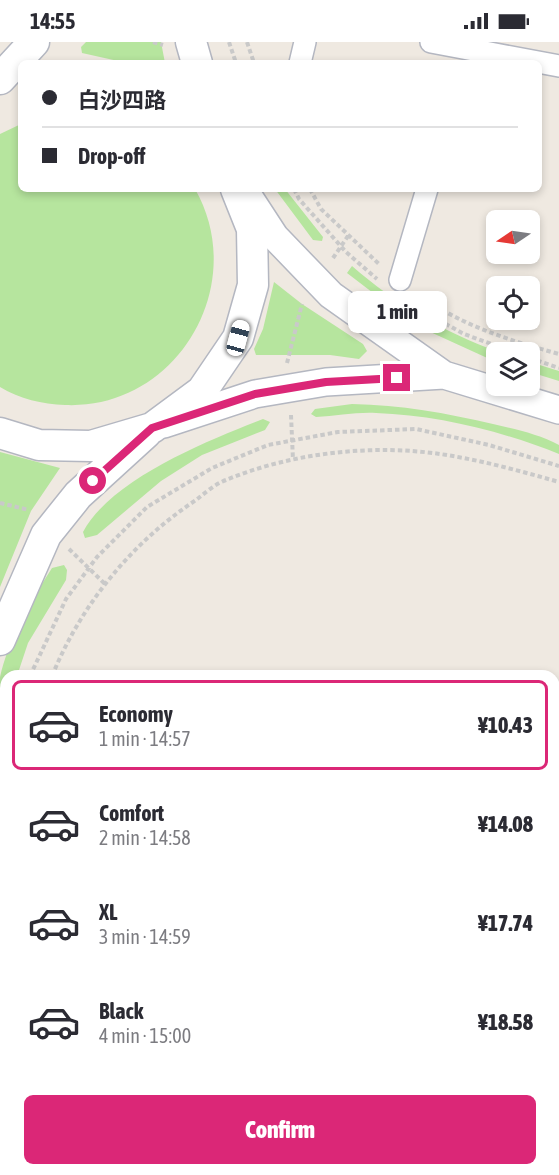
<!DOCTYPE html>
<html lang="en">
<head>
<meta charset="utf-8">
<style>
	body { margin:0; font-family:"Asap Condensed","Noto Sans SC",sans-serif; background:#f2f2f3; color:#2b2b33; height:100vh; display:flex; flex-direction:column; font-size:22px; white-space:nowrap }
	* { box-sizing:border-box; margin:0 }
	p { font-size:20px; color:#7c7c81 }
	.icon { flex:none; width:33px; height:33px; fill:none; stroke:currentColor; stroke-width:2; stroke-linecap:round; stroke-linejoin:round }
	.map { position:relative; flex:1; overflow:hidden }
	.side { position:absolute; left:0px; top:628px; width:560px; height:506px; display:flex; flex-direction:column; background:#fff; border-radius:18px 18px 0 0; box-shadow:0 3px 9px #0003 }
	.side>* { flex:none }
	.banner { position:absolute; left:18px; top:18px; width:524px; height:132px; border-radius:9px; box-shadow:0 3px 9px #0003; display:grid; align-content:center; height:132px; padding:0 24px; background:#fff }
	.needle { width:39px; rotate:257deg }
	.tools { position:absolute; left:486px; top:168px; display:grid; gap:12px }
	.tools a { display:grid; place-items:center; width:54px; height:54px; border-radius:9px; background:#fff; box-shadow:0 3px 9px #0003; font-size:30px }
	.end { position:absolute; width:27px; height:27px; margin:-14px; border:8px solid #db2777; background:#fff; box-shadow:0 0 0 3px #fff }
	.from { border-radius:50% }
	.bubble { position:absolute; height:42px; border-radius:9px; background:#fff; box-shadow:0 3px 9px #0003; font-size:20px; font-weight:800; line-height:42px; text-align:center }
	.car { position:absolute; width:18px; height:36px; margin:-18px -9px; border-radius:8px; box-shadow:0 0 4px 2px #0007; background:linear-gradient(#fff 24%,#345 0 40%,#fff 0 76%,#345 0 86%,#fff 0) }
	.banner b { display:flex; align-items:center; gap:21px; height:57px; font-size:22px }
	.banner b+b { border-top:2px solid #e1e1e2 }
	.banner i { width:15px; height:15px; background:#2b2b33 }
	ul { padding:10px 0 0; list-style:none }
	li { display:flex; align-items:center; gap:18px; height:90px; margin:0 12px 9px; padding:0 12px; border:3px solid transparent; border-radius:9px }
	li div { flex:1 }
	li b { display:block; font-size:22px }
	li em { font-style:normal; font-weight:800 }
	li.active { border-color:#db2777 }
	li>.icon { width:54px; height:54px; stroke-width:1.5 }
	.action { display:flex; gap:12px; margin-top:auto; padding:12px 24px }
	.action a { flex:1; height:69px; border-radius:9px; background:#db2777; color:#fff; font-size:24px; font-weight:800; line-height:69px; text-align:center }
	.status { display:flex; justify-content:space-between; align-items:center; height:42px; padding:0 30px; background:#fff; direction:ltr }
	.status svg { height:16px; fill:currentColor }
	.map>svg:first-child { display:block }
</style>
</head>
<body>
<div class="status"><b>14:55</b><svg viewBox="0 0 49 12"><path d="M0 12V9h3v3zM5 12V6h3v6zM10 12V3h3v9zM15 12V0h3v12zM26 1h20v11H26zM47 4h2v5h-2z"/></svg></div>
<div class="map">
<svg width="559" height="1133" viewBox="0 0 559 1133">
	<rect width="100%" height="100%" fill="#efe9e1"/>
	<path fill="#b6e59e" d="M 86,0 L 161,0 L 165,21 L 127,21 L 82,11 L 81,5 Z
		M 21,82 L 21,147 L 195,147 C 250,243 177,368 65,363 C 42,362 20,357 0,345 L 0,92 Z
		M 275,147 L 285,147 L 323,195 L 322,199 L 313,198 Z
		M 352,224 C 397,263 443,290 499,310 L 496,310 L 496,320 L 415,283 L 347,231 Z
		M 274,240 L 302,262 L 363,302 L 367,309 L 359,317 L 330,313 L 256,313 L 254,307 L 263,287 Z
		M 530,320 L 559,329 L 559,339 L 530,330 Z
		M 352,362 C 401,363 446,371 493,382 C 515,387 539,392 559,403 L 559,412 C 502,389 437,373 376,371 C 356,370 336,374 316,375 L 311,372 L 315,367 Z
		M 263,377 L 270,380 L 265,388 L 202,413 L 161,439 L 97,493 L 85,496 L 83,490 C 111,437 209,398 263,377 Z
		M 0,410 L 60,426 L 31,469 L 0,545 Z
		M 64,523 L 67,528 L 66,538 L 28,601 L 17,634 L 6,634 L 6,662 L 0,677 C 0,664 0,648 0,635 C 9,596 31,559 52,526 Z"/>
	<g fill="none" stroke-linecap="round" stroke-linejoin="round">
		<defs>
			<path id="minor" d="M 431,0 L 559,24
				M 300,21 L 305,0
				M 400,238 L 427,147"/>
			<path id="tertiary" d="M 444,333 L 559,368
				M 164,382 L 255,352 L 326,340 L 444,333 L 331,253 L 275,195 L 245,149"/>
			<path id="secondary" d="M 191,0 L 197,21
				M 0,37 L 34,0
				M 0,391 L 39,403 L 91,404 L 152,386 L 202,349 L 238,296 L 253,243 L 252,187 L 236,147
				M 0,598 L 46,493 L 78,453 L 146,391"/>
		</defs>
		<use href="#minor" stroke="#b4b7c1" stroke-width="24"/>
		<use href="#tertiary" stroke="#b4b7c1" stroke-width="30"/>
		<use href="#secondary" stroke="#b4b7c1" stroke-width="33"/>
		<path stroke="#c9c9c9" stroke-width="4" stroke-dasharray="4.5 3" stroke-linecap="butt" d="M 153,0 L 163,3
			M 229,0 L 236,21
			M 247,0 L 254,21
			M 294,147 L 299,157 L 346,210 L 377,237
			M 310,147 L 321,167 L 380,223
			M 333,216 L 348,194
			M 417,251 C 459,283 508,298 559,312
			M 406,260 L 464,292 L 513,310
			M 530,316 L 559,326
			M 287,321 L 302,262
			M 291,373 L 293,418
			M 0,461 L 29,468
			M 69,507 L 105,542
			M 30,634 L 66,557 L 97,515 L 147,465 L 212,426 L 268,403 L 338,390 L 416,387 L 489,403 L 559,424
			M 52,634 C 81,563 131,501 196,458 C 205,451 215,442 226,438 C 291,411 371,402 440,412 C 481,418 520,429 559,440
			M 0,710 L 6,695
			M 0,764 L 6,749"/>
		<use href="#minor" stroke="#fff" stroke-width="21"/>
		<use href="#tertiary" stroke="#fff" stroke-width="27"/>
		<use href="#secondary" stroke="#fff" stroke-width="30"/>
	</g>
	<g fill="none" stroke-linecap="round" stroke-linejoin="round">
		<path stroke="#db2777" stroke-width="8" d="M 93,439 L 152,386 L 255,352 L 326,340 L 397,336"/>
	</g>
</svg>
<div class="tools">
<a><svg class="needle" viewBox="-14 -14 28 28"><path d="M0-13l5 13h-10z" fill="#e53935"/><path d="M0 13l5-13h-10z" fill="#7c7c81"/></svg></a>
<a><svg class="icon" aria-label="locate" viewBox="0 0 24 24"><circle cx="12" cy="12" r="6"/><path d="M12 2v4M12 18v4M2 12h4M18 12h4"/></svg></a>
<a><svg class="icon" aria-label="layers" viewBox="0 0 24 24"><path d="M12 4l9 5-9 5-9-5zM3 14l9 5 9-5"/></svg></a>
</div>
<i class="end from" style="left:93px;top:439px"></i>
<i class="end" style="left:397px;top:336px"></i>
<div class="bubble" style="left:348px;top:249px;width:99px">1 min</div>
<i class="car" style="left:238px;top:296px;rotate:15deg"></i>
<div class="banner">
<b><i class="from"></i>白沙四路</b>
<b><i></i>Drop-off</b>
</div>
<section class="side">
<ul>
<li class="active"><svg class="icon" aria-label="car" viewBox="0 0 24 24"><path d="M5 17H2v-5l4-1 3-4h7l3 4 3 1v5h-3M9 17h6M6 11h13"/><circle cx="7" cy="17" r="2"/><circle cx="17" cy="17" r="2"/></svg><div><b>Economy</b><p>1 min · 14:57</p></div><em>¥10.43</em></li>
<li><svg class="icon" aria-label="car" viewBox="0 0 24 24"><path d="M5 17H2v-5l4-1 3-4h7l3 4 3 1v5h-3M9 17h6M6 11h13"/><circle cx="7" cy="17" r="2"/><circle cx="17" cy="17" r="2"/></svg><div><b>Comfort</b><p>2 min · 14:58</p></div><em>¥14.08</em></li>
<li><svg class="icon" aria-label="car" viewBox="0 0 24 24"><path d="M5 17H2v-5l4-1 3-4h7l3 4 3 1v5h-3M9 17h6M6 11h13"/><circle cx="7" cy="17" r="2"/><circle cx="17" cy="17" r="2"/></svg><div><b>XL</b><p>3 min · 14:59</p></div><em>¥17.74</em></li>
<li><svg class="icon" aria-label="car" viewBox="0 0 24 24"><path d="M5 17H2v-5l4-1 3-4h7l3 4 3 1v5h-3M9 17h6M6 11h13"/><circle cx="7" cy="17" r="2"/><circle cx="17" cy="17" r="2"/></svg><div><b>Black</b><p>4 min · 15:00</p></div><em>¥18.58</em></li>
</ul>
<div class="action"><a>Confirm</a></div>
</section>
</div>
</body>
</html>
